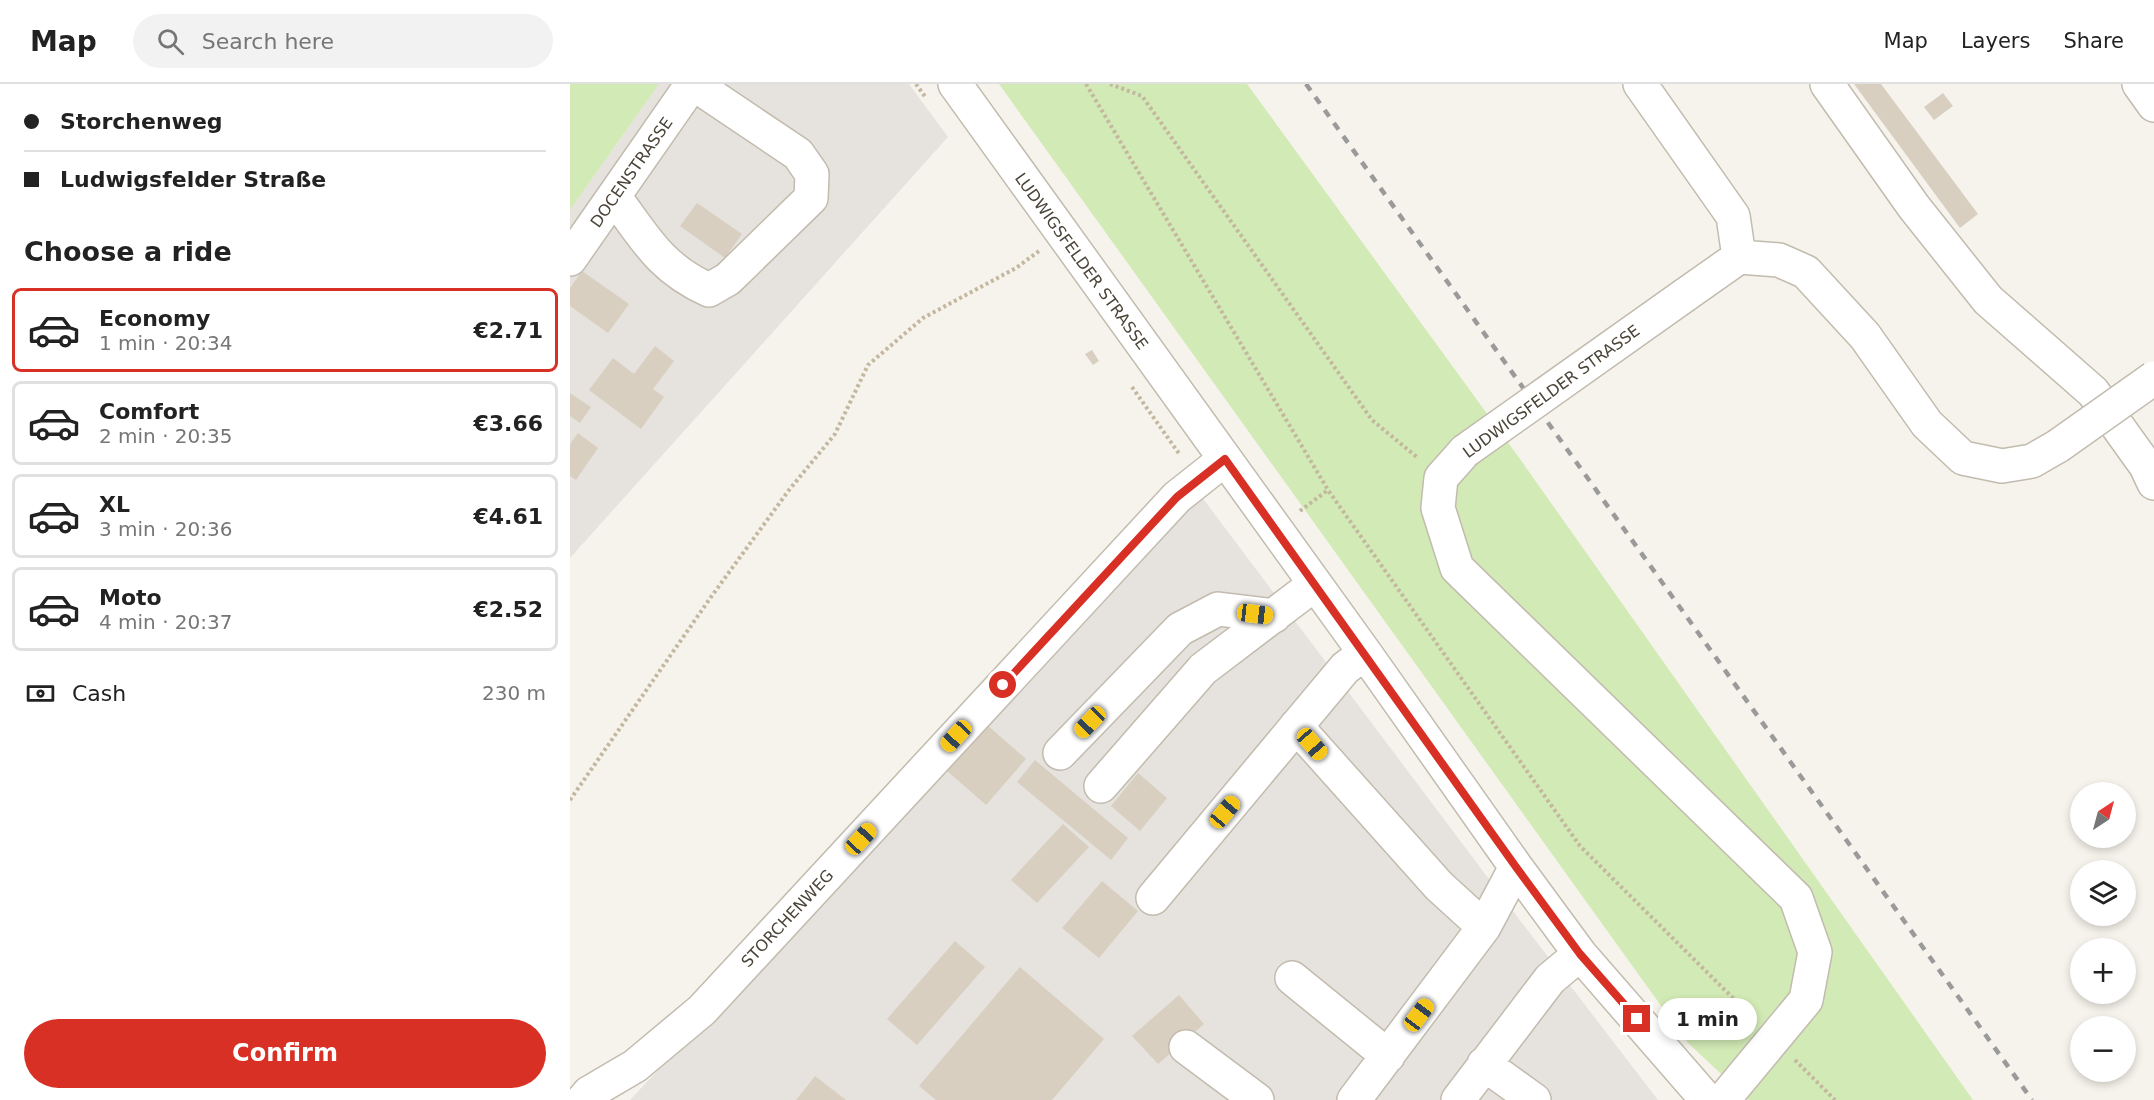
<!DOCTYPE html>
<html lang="en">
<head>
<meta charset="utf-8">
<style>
	body { margin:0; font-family:"DejaVu Sans",sans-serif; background:#f2f2f2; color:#222; height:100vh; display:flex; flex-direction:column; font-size:22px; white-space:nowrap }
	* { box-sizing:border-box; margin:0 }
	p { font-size:20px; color:#767676 }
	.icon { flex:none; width:33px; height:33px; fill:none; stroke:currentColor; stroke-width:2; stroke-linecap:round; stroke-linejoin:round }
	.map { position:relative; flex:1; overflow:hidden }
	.panel { display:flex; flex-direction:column; background:#fff; width:570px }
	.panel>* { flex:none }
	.hud { display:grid; align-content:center; height:132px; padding:0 24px; background:#fff }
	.needle { width:39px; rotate:36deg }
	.fabs { position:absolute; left:1500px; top:698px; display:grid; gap:12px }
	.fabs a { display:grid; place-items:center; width:66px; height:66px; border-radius:50%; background:#fff; box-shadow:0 3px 9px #0003; font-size:30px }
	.end { position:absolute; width:27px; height:27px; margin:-14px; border:8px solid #d93025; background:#fff; box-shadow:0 0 0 3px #fff }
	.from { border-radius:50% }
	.bubble { position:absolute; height:42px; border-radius:21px; background:#fff; box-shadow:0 3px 9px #0003; font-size:20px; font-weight:800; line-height:42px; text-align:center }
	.car { position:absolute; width:18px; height:36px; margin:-18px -9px; border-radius:8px; box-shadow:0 0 4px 2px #0007; background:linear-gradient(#f5c518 24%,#345 0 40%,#f5c518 0 76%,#345 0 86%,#f5c518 0) }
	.hud b { display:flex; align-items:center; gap:21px; height:57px; font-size:22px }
	.hud b+b { border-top:2px solid #e0e0e0 }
	.hud i { width:15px; height:15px; background:#222 }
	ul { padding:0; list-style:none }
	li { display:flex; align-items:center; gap:18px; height:84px; margin:0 12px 9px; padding:0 12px; border:3px solid #e0e0e0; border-radius:9px }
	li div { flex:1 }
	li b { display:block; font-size:22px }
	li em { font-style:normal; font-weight:800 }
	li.selected { border-color:#d93025 }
	li>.icon { width:54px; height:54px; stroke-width:1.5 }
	h2 { padding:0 24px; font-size:27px; line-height:72px }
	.pay { display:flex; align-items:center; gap:15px; height:66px; padding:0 24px; font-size:22px }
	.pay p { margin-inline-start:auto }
	.button { display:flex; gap:12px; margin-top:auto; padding:12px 24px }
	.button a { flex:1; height:69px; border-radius:36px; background:#d93025; color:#fff; font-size:24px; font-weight:800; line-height:69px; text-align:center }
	header { display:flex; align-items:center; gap:36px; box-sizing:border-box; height:84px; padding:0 30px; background:#fff; border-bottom:2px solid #e0e0e0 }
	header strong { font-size:28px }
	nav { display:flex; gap:33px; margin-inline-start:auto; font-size:21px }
	.search { width:420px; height:54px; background:#f2f2f2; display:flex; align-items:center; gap:15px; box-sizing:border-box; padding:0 21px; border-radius:33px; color:#767676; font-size:22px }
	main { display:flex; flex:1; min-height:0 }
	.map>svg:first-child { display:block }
</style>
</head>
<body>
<header>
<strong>Map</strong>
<div class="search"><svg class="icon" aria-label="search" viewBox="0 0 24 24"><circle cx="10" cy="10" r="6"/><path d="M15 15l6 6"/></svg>Search here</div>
<nav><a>Map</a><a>Layers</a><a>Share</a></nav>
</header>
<main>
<section class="panel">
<div class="hud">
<b><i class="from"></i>Storchenweg</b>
<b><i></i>Ludwigsfelder Straße</b>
</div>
<h2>Choose a ride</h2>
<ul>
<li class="selected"><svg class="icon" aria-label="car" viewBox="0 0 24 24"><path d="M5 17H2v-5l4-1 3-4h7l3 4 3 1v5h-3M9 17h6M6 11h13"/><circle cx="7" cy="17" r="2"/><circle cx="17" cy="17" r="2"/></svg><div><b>Economy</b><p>1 min · 20:34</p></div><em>€2.71</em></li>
<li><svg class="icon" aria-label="car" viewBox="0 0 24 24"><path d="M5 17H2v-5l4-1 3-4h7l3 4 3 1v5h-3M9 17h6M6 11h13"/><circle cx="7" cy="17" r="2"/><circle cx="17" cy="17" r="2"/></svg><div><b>Comfort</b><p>2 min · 20:35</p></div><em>€3.66</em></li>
<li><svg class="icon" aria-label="car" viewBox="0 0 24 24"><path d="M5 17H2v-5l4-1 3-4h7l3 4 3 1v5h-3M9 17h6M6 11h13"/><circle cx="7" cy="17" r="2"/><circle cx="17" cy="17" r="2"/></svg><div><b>XL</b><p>3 min · 20:36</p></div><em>€4.61</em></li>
<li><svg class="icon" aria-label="car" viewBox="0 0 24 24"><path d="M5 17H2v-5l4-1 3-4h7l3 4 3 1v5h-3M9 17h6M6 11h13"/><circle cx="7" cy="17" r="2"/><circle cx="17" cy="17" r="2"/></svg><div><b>Moto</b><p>4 min · 20:37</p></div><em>€2.52</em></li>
</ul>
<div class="pay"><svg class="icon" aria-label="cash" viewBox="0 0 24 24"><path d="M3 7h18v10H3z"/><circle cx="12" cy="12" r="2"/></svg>Cash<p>230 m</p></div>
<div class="button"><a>Confirm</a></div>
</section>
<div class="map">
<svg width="1584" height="1016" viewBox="0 0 1584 1016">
	<rect width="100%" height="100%" fill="#f6f3ec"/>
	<path fill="#e6e2dd" d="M 89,0 L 339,0 L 378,53 L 0,474 L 0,126 Z
		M 628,408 L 949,835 L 1088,1016 L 60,1016 Z"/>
	<path fill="#d2eab5" d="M 0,0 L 89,0 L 0,126 Z
		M 429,0 L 677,0 L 950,375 L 1403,1016 L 1179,1016 L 1117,958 Z"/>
	<path fill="#d8cfc1" d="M 1284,0 L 1311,0 L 1408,130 L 1390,144 Z
		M 1373,9 L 1383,22 L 1364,36 L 1354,23 Z
		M 127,119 L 172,150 L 155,174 L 110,142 Z
		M 12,187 L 59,220 L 38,249 L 0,222 L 0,204 Z
		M 85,262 L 104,277 L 83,305 L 94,313 L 71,345 L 19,306 L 43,274 L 64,290 Z
		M 522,266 L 529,277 L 523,281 L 515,270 Z
		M 0,309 L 21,323 L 10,339 L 0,332 Z
		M 8,349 L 28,364 L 6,396 L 0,392 L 0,360 Z
		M 416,640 L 456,675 L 416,721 L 376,686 Z
		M 465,676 L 558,754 L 541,776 L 447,698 Z
		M 568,689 L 597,714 L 570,747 L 541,722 Z
		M 493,740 L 519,763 L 467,819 L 441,796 Z
		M 532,797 L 568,827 L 529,874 L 492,844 Z
		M 385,857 L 415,883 L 347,961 L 317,935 Z
		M 450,883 L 534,955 L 482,1016 L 366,1016 L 349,1002 Z
		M 609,911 L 634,940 L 588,980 L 562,952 Z
		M 245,992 L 276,1016 L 226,1016 Z"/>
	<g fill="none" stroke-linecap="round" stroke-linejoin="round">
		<defs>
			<path id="minor" d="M 385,0 L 795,569 L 946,783 L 1010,870 L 1137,1016
				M 1070,0 L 1163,132 L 1169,173
				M 1257,0 L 1344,123 L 1418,216 L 1523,308 L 1576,382 L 1584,399
				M 1569,0 L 1584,21
				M 44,112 C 75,154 90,184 139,206 L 158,195 L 241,114 L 242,90 L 228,70 L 124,0
				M 0,175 L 122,0
				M 1115,211 L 1169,173 L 1209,176 L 1236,188 L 1295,252 L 1357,340 L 1393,374 L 1432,382 L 1462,377 L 1488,362
				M 895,367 L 871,394 L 868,424 L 887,484 L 1226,814 L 1245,868 L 1236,916 L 1153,1016
				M 726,642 L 869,802 L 914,843
				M 490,669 L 610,545 L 648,525 L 704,532
				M 531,702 L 633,585 L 745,500
				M 583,814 L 775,584 L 795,569
				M 722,894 L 818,972
				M 616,963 L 687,1016
				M 914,980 L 964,1016
				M 13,1016 L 19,1009 L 65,982 L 132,926 L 607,413 L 655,375
				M 784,1016 L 914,843 L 946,783
				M 888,1016 L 980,895 L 1010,870"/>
		</defs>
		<use href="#minor" stroke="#c2bbae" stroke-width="36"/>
		<path stroke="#c4b79f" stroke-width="4" stroke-dasharray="3 3" stroke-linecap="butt" d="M 346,0 L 356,14
			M 516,0 L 758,406 L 1010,762 L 1182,933
			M 540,0 L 572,12 L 802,336 L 848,374
			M 562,303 L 610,371
			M 730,427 L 758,406
			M 0,716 L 141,513 L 219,406 L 265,350 L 298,281 L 353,234 L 446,184 L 469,167
			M 1225,976 L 1265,1016"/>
		<use href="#minor" stroke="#fff" stroke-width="33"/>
		<path stroke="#9a9a9a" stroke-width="4.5" stroke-dasharray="8 8" stroke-linecap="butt" d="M 736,0 L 1462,1016"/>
		<defs>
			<path id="minor-bridge" d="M 1488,362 L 1584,294
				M 895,367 L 1115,211"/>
		</defs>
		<use href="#minor-bridge" stroke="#c2bbae" stroke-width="36" stroke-linecap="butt"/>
		<use href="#minor-bridge" stroke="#fff" stroke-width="33"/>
	</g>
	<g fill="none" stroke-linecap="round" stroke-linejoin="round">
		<path stroke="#d93025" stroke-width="8" d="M 433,601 L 607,413 L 655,375 L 946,783 L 1010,870 L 1067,935"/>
	</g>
	<g text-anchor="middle" stroke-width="5" stroke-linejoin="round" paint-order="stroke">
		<g font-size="16" fill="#4b4439" stroke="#fff">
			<text transform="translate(61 88) rotate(-55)" y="6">DOCENSTRASSE</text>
			<text transform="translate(512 177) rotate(54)" y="6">LUDWIGSFELDER STRASSE</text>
			<text transform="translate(981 307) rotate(-36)" y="6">LUDWIGSFELDER STRASSE</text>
			<text transform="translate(217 834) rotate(-47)" y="6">STORCHENWEG</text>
		</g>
	</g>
</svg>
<div class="fabs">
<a><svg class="needle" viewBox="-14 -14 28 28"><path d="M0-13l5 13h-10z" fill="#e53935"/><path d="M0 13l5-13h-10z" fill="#767676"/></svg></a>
<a><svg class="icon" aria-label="layers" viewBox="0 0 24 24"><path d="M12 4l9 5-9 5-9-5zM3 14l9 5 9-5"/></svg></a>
<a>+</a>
<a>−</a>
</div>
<i class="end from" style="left:433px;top:601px"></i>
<i class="end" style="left:1067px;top:935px"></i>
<div class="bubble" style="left:1088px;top:914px;width:99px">1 min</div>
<i class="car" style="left:685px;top:530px;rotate:97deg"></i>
<i class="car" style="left:520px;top:638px;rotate:224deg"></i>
<i class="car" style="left:386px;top:652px;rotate:223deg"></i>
<i class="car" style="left:742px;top:660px;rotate:139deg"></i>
<i class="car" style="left:655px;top:728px;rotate:40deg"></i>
<i class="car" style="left:291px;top:755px;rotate:43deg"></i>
<i class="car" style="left:849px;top:931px;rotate:37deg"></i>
</div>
</main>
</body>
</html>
